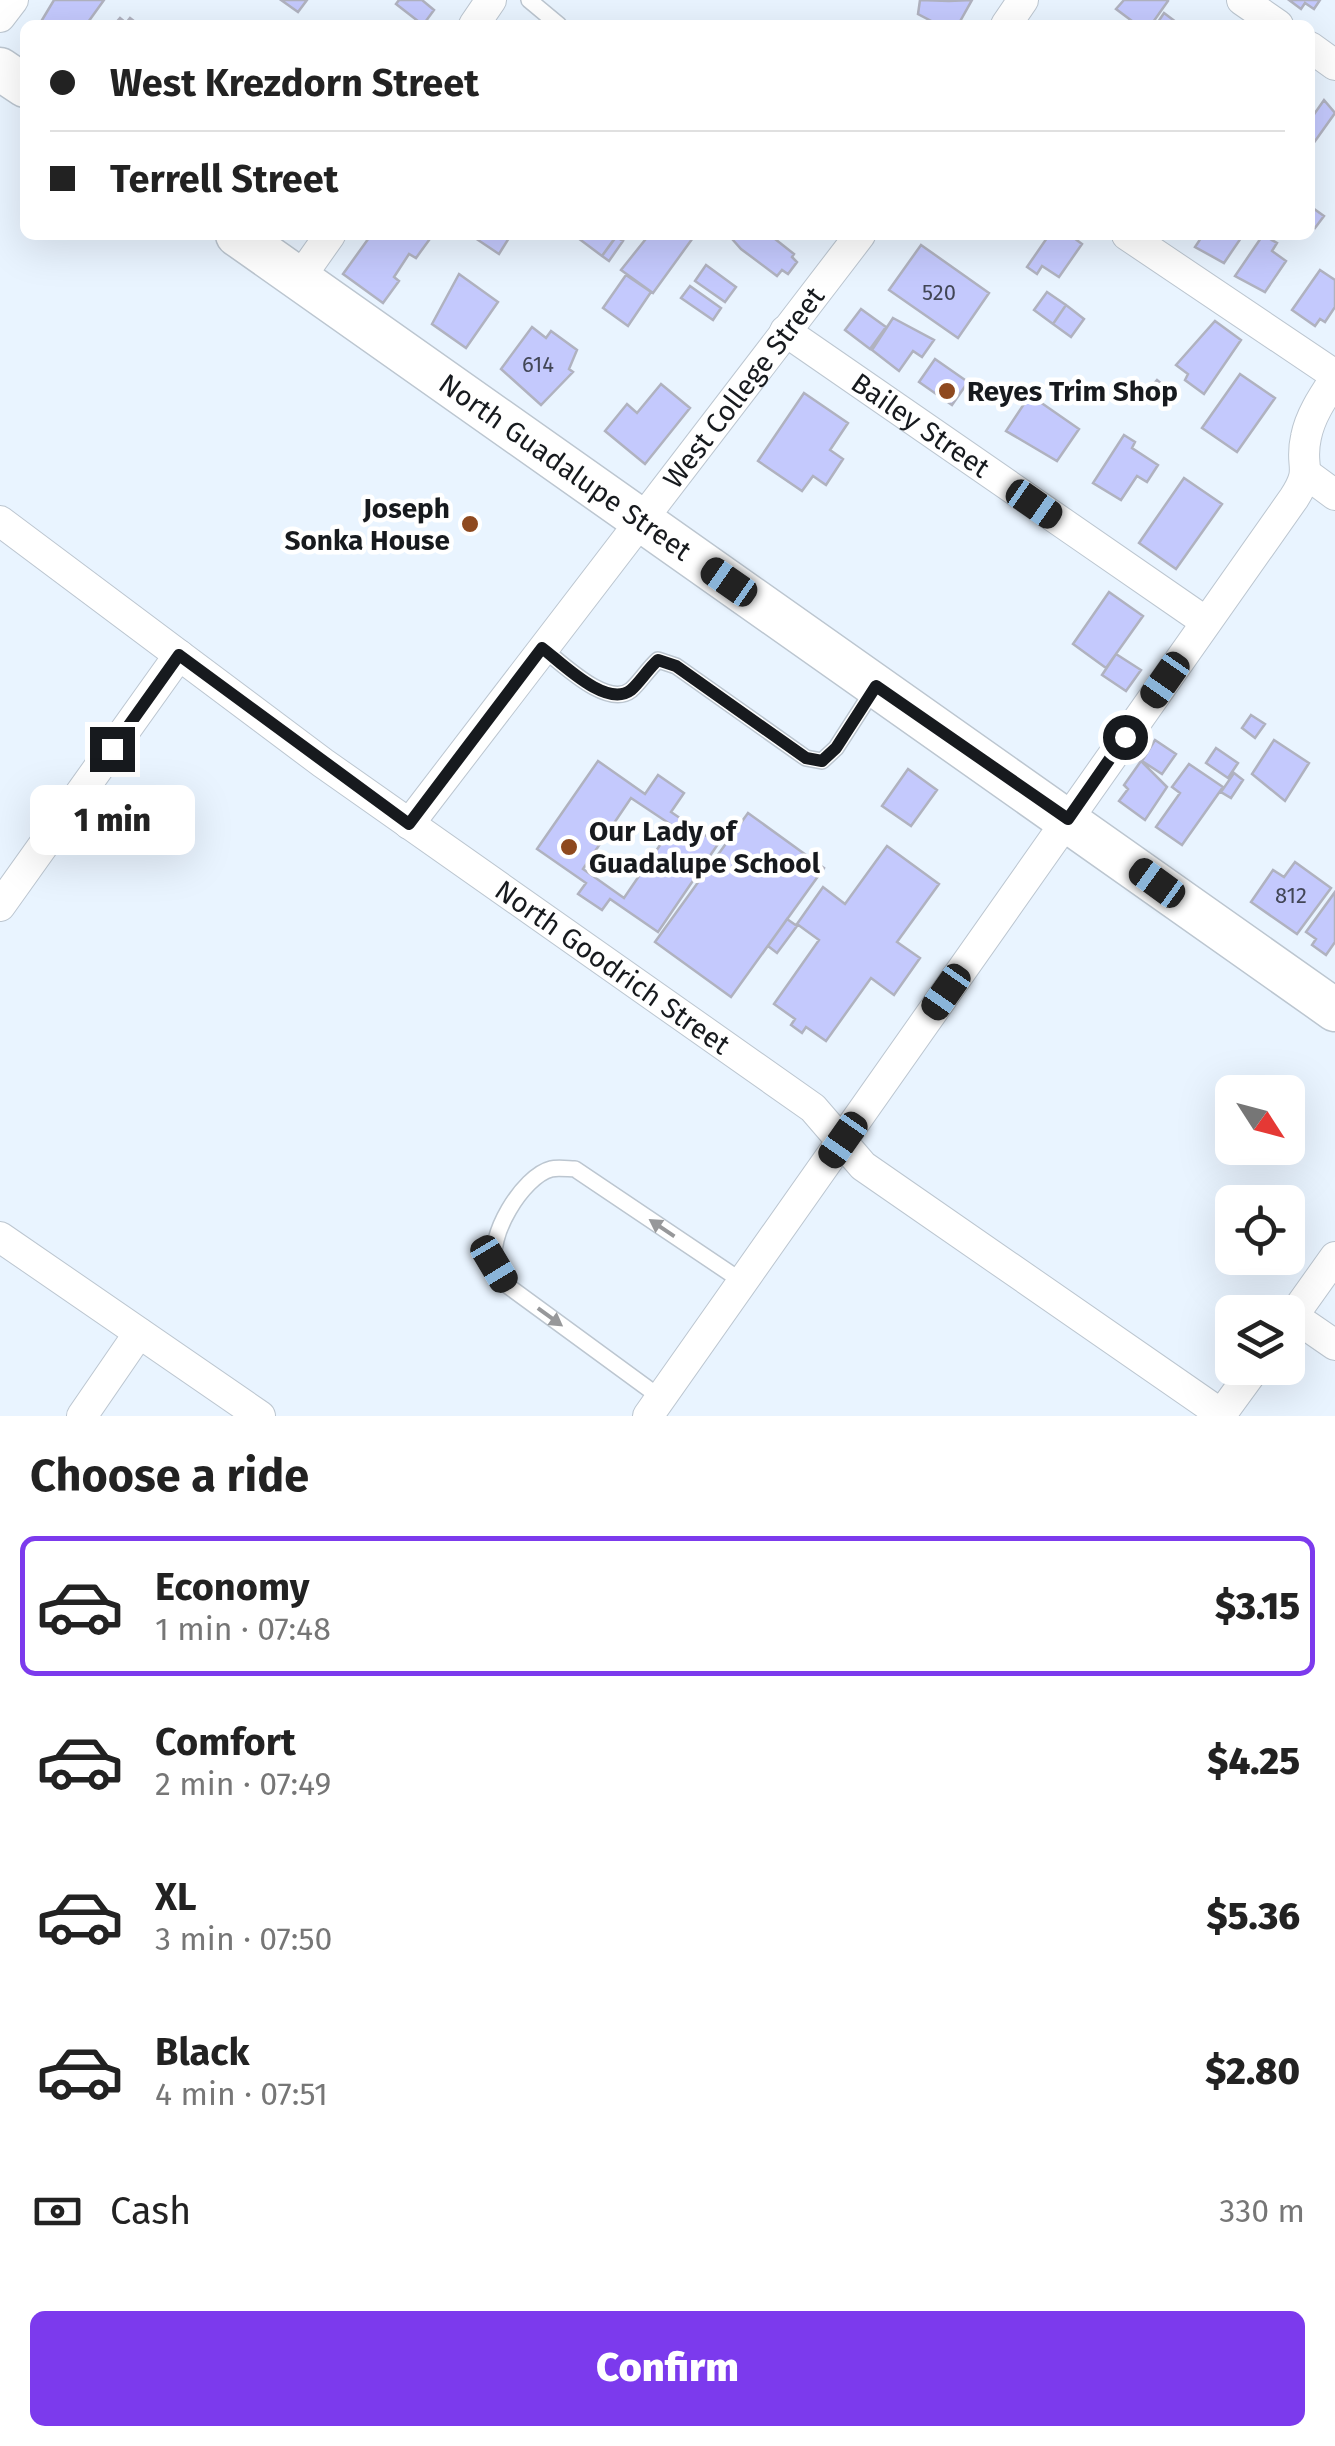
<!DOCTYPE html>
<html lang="en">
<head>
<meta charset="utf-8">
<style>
	body { margin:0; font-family:"Fira Sans",sans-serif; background:#f2f2f2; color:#222; height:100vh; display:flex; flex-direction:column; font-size:38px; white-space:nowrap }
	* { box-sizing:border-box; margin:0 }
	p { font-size:32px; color:#767676 }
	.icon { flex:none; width:55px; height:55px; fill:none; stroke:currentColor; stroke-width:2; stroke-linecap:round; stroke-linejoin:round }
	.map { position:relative; height:1416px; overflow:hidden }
	.panel { display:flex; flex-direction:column; background:#fff; flex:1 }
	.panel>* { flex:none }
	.top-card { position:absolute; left:20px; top:20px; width:1295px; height:220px; border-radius:15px; box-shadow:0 10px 40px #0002; display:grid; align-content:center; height:220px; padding:0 30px; background:#fff }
	.needle { width:65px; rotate:126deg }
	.controls { position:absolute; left:1215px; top:1075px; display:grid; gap:20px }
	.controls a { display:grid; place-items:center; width:90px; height:90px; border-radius:15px; background:#fff; box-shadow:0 10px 40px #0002; font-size:50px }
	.end { position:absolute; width:45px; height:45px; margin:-22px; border:12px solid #171a1e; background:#fff; box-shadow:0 0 0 5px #fff }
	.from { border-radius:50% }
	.bubble { position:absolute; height:70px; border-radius:15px; background:#fff; box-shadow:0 10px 40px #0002; font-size:32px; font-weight:800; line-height:70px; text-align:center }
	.car { position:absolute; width:30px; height:60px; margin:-30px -15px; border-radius:12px; box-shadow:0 0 8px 2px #0007; background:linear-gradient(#222 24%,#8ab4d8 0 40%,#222 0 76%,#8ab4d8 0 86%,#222 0) }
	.top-card b { display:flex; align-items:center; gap:35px; height:95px; font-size:38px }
	.top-card b+b { border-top:2px solid #e0e0e0 }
	.top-card i { width:25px; height:25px; background:#222 }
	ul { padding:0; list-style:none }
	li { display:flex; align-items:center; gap:30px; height:140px; margin:0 20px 15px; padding:0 10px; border:5px solid transparent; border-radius:15px }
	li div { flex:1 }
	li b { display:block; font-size:38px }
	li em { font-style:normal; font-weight:800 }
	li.active { border-color:#7c3aed }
	li>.icon { width:90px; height:90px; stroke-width:1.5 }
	h2 { padding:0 30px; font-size:45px; line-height:120px }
	.pay { display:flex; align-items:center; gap:25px; height:110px; padding:0 30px; font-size:38px }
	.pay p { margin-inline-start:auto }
	.action { display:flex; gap:20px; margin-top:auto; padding:20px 30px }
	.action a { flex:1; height:115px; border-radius:15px; background:#7c3aed; color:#fff; font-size:40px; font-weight:800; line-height:115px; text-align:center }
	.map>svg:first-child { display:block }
</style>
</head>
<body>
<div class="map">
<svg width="1335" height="1416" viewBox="0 0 1335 1416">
	<rect width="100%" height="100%" fill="#e9f4ff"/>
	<path fill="#c4c9fd" stroke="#b0b2bf" stroke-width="2.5" fill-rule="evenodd" d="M 54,0 L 104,0 L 86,25 L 39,25 Z
		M 281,0 L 307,0 L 298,12 Z
		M 399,0 L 422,0 L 434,10 L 423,25 L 396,4 Z
		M 920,0 L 949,1 L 972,0 L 958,25 L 939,25 L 918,14 Z
		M 1124,0 L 1167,0 L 1168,1 L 1151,25 L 1129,25 L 1132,21 L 1116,9 Z
		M 1289,0 L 1320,0 L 1314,9 L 1305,3 L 1301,9 Z
		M 1164,13 L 1176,22 L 1174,25 L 1156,25 Z
		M 120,18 L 126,23 L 130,18 L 139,25 L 114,25 Z
		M 1324,100 L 1335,113 L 1313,144 L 1310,120 Z
		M 1310,206 L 1324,216 L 1315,228 L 1310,224 Z
		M 371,235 L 432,236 L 416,258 L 409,254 L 394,277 L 399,281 L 383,303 L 343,274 Z
		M 505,235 L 509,238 L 499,254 L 472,236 Z
		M 574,235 L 617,235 L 602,256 Z
		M 649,235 L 695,235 L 653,293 L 621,270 Z
		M 737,235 L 770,235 L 794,254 L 792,257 L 797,262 L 788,274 L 782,270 L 777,276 L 741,249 L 733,240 Z
		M 1049,235 L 1070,235 L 1082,244 L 1059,277 L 1042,266 L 1037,274 L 1027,267 Z
		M 1203,235 L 1243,235 L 1224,263 L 1195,247 Z
		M 1263,235 L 1277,243 L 1272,251 L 1286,261 L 1265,292 L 1235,276 Z
		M 616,237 L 623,241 L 609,261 L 602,256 Z
		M 921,245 L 989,293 L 958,338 L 889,290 Z
		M 706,265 L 736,287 L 725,302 L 695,281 Z
		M 1320,270 L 1335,280 L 1335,307 L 1325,322 L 1320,319 L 1315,326 L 1292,310 Z
		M 459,274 L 498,302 L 466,348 L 432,324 Z
		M 626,275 L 651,292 L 628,326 L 603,308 Z
		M 690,286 L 721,308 L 713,320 L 681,298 Z
		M 1047,292 L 1066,305 L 1053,324 L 1034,310 Z
		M 1066,305 L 1084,319 L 1071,337 L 1053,324 Z
		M 861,309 L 886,327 L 870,349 L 845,330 Z
		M 893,318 L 934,340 L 922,357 L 913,351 L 899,371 L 872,350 Z
		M 1215,321 L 1241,340 L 1204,394 L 1185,380 L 1188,374 L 1176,365 Z
		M 532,327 L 546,338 L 551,331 L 577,350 L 569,369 L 573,372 L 541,405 L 501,369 Z
		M 935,359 L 968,382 L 952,405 L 919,382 Z
		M 1240,374 L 1275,398 L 1237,452 L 1202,428 Z
		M 1157,380 L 1176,396 L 1166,408 L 1147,392 Z
		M 661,384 L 690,408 L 645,464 L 605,431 L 627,404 L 637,413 Z
		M 804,393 L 848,423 L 830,450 L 843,459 L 826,485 L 813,476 L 802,491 L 758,461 Z
		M 1030,395 L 1079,429 L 1057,461 L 1006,431 Z
		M 1124,435 L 1135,442 L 1132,448 L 1158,465 L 1147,482 L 1137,476 L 1121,500 L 1093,483 Z
		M 1184,478 L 1222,504 L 1176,569 L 1139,543 Z
		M 1109,592 L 1143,616 L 1106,668 L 1073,644 Z
		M 1116,654 L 1141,670 L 1126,691 L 1102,675 Z
		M 1251,715 L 1265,724 L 1255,738 L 1242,728 Z
		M 1155,740 L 1176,754 L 1162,774 L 1142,761 Z
		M 1274,740 L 1309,763 L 1285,801 L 1252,774 Z
		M 1216,748 L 1238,763 L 1228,778 L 1206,763 Z
		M 598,761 L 645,794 L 658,775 L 684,793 L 671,812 L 718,844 L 658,932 L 610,899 L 602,910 L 578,894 L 586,883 L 537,849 ZM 631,798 L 673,826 L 624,898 L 583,869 Z
		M 1141,761 L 1167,787 L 1145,820 L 1119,801 L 1128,789 L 1124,785 Z
		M 1189,764 L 1223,787 L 1182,845 L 1156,827 L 1180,793 L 1172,787 Z
		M 908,769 L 937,790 L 911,826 L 882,806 Z
		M 1234,773 L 1243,780 L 1231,798 L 1221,792 Z
		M 748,813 L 824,868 L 731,997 L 655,942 Z
		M 887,846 L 939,884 L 897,942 L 920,958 L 894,995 L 871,978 L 826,1041 L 806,1027 L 802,1033 L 791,1025 L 795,1019 L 774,1004 L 819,940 L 797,924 L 823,887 L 845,904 Z
		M 1295,862 L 1331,888 L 1297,934 L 1251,902 L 1273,870 L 1284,877 Z
		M 1335,892 L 1335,942 L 1326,955 L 1312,945 L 1316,939 L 1306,932 Z
		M 787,919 L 797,926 L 777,953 L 768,946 Z"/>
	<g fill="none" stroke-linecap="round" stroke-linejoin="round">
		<defs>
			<path id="lane" d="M 529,0 L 559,25
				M 542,648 C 561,662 607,709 631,690 C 640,682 648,669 658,660 L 676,666 L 806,758 L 822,761 L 836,748 L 874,689
				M 661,1398 L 508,1286 C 504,1280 498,1273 496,1266 C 485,1238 523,1176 551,1169 C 558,1167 569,1169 575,1169 L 743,1282"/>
			<g id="street">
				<path d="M 1242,0 L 1278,25"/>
				<path d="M 0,17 L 13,0"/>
				<path d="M 474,25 L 491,0"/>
				<path d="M 1006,25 L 1023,0"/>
				<path d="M 1310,47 L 1335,65"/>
				<path d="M 1127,235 L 1335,375"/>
				<path d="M 299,279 L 330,235"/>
				<path id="s1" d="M 785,331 L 1206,622"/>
				<path d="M 1308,475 L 1335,495"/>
				<path id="s2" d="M 0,521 L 323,763 L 813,1108 L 863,1166 L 1221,1414"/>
				<path id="s3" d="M 409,824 L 860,235"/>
				<path d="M 0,906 L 179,655"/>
				<path d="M 0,1237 L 260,1416"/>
				<path d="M 1293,1316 L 1335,1345"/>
				<path d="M 1288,1323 L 1335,1257"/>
				<path d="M 82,1416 L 139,1333"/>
				<path d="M 648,1416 L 1294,498 C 1314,467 1299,468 1306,437 C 1310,416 1323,397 1335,379"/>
				<path d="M 1220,1416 L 1255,1368"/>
			</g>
			<g id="secondary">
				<path d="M 0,69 L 25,86"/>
				<path id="s4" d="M 237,235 L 1335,1010"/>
			</g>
		</defs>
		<use href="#lane" stroke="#bcc6d0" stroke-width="18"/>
		<use href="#street" stroke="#bcc6d0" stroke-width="32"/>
		<use href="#secondary" stroke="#bcc6d0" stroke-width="45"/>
		<use href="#lane" stroke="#fff" stroke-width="15"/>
		<use href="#street" stroke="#fff" stroke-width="30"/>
		<use href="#secondary" stroke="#fff" stroke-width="42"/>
	</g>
	<defs><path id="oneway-solid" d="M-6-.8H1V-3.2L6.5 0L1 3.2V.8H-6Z" transform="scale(2.5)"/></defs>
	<g fill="#97989a">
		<use href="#oneway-solid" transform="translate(662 1228) rotate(-146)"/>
		<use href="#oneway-solid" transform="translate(550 1317) rotate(36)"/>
	</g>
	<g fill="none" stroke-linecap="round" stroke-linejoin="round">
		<path stroke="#171a1e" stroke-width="12" d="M 112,749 L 179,655 L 409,824 L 542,648 C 561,662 606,709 631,690 C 640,682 648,669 658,660 L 676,666 L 806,758 L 822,761 L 836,748 L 876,686 L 1068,819 L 1125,737"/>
	</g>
	<g fill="#8e491f" stroke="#fff" stroke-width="4">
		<circle cx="947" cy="391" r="10"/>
		<circle cx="470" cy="524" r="10"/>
		<circle cx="569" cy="847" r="10"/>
	</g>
	<g text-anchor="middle" stroke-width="9" stroke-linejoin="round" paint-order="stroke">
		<g font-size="22" fill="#424656">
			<text x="939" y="300">520</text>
			<text x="538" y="372">614</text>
			<text x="1291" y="903">812</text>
		</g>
		<g font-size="28" fill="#171a1e" stroke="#fff">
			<text dy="10" stroke="none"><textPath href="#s3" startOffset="550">West College Street</textPath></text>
			<text dy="10" stroke="none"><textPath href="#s1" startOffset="165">Bailey Street</textPath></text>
			<text dy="10" stroke="none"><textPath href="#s4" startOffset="402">North Guadalupe Street</textPath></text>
			<text dy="10" stroke="none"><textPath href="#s2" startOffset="758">North Goodrich Street</textPath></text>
		</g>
		<g font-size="28" font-weight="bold" fill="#171a1e" stroke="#fff" text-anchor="start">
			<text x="967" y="401">Reyes Trim Shop</text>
			<text x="450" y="518" text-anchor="end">Joseph<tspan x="450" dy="32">Sonka House</tspan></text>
			<text x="589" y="841">Our Lady of<tspan x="589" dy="32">Guadalupe School</tspan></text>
		</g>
	</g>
</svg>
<div class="controls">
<a><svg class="needle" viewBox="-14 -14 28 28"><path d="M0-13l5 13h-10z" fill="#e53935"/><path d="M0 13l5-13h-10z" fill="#767676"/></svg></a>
<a><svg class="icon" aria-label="locate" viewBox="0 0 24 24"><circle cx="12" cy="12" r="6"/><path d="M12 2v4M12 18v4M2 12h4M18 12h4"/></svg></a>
<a><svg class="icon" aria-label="layers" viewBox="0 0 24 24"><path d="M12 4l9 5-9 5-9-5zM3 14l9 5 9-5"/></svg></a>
</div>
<i class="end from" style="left:1125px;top:737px"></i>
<i class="end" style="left:112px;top:749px"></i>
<div class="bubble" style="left:30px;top:785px;width:165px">1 min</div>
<i class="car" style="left:1034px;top:504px;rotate:125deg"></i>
<i class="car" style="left:729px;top:582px;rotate:305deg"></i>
<i class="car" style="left:1165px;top:680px;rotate:215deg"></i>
<i class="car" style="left:1157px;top:883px;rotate:306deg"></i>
<i class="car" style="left:946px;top:992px;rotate:215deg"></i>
<i class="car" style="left:843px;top:1140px;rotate:215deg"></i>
<i class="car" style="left:494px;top:1264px;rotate:149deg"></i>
<div class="top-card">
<b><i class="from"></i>West Krezdorn Street</b>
<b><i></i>Terrell Street</b>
</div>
</div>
<section class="panel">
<h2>Choose a ride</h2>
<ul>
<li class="active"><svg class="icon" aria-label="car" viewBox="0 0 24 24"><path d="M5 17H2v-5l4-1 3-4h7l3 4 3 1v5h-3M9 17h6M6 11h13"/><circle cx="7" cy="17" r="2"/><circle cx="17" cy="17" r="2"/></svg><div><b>Economy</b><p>1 min · 07:48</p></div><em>$3.15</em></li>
<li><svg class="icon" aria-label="car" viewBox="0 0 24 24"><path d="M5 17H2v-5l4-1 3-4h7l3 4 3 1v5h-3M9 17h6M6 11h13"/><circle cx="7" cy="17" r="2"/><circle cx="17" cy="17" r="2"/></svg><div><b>Comfort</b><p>2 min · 07:49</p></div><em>$4.25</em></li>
<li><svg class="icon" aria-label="car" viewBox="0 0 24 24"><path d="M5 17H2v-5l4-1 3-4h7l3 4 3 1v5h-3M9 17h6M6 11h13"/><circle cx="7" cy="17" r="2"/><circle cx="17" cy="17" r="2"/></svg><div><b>XL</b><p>3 min · 07:50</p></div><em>$5.36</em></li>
<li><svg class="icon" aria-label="car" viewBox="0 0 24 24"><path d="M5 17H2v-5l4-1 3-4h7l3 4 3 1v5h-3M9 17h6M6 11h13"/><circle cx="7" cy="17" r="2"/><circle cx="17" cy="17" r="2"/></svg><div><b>Black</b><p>4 min · 07:51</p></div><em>$2.80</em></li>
</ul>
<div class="pay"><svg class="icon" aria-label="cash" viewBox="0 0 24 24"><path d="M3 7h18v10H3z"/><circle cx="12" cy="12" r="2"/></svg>Cash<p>330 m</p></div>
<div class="action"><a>Confirm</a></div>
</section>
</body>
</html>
